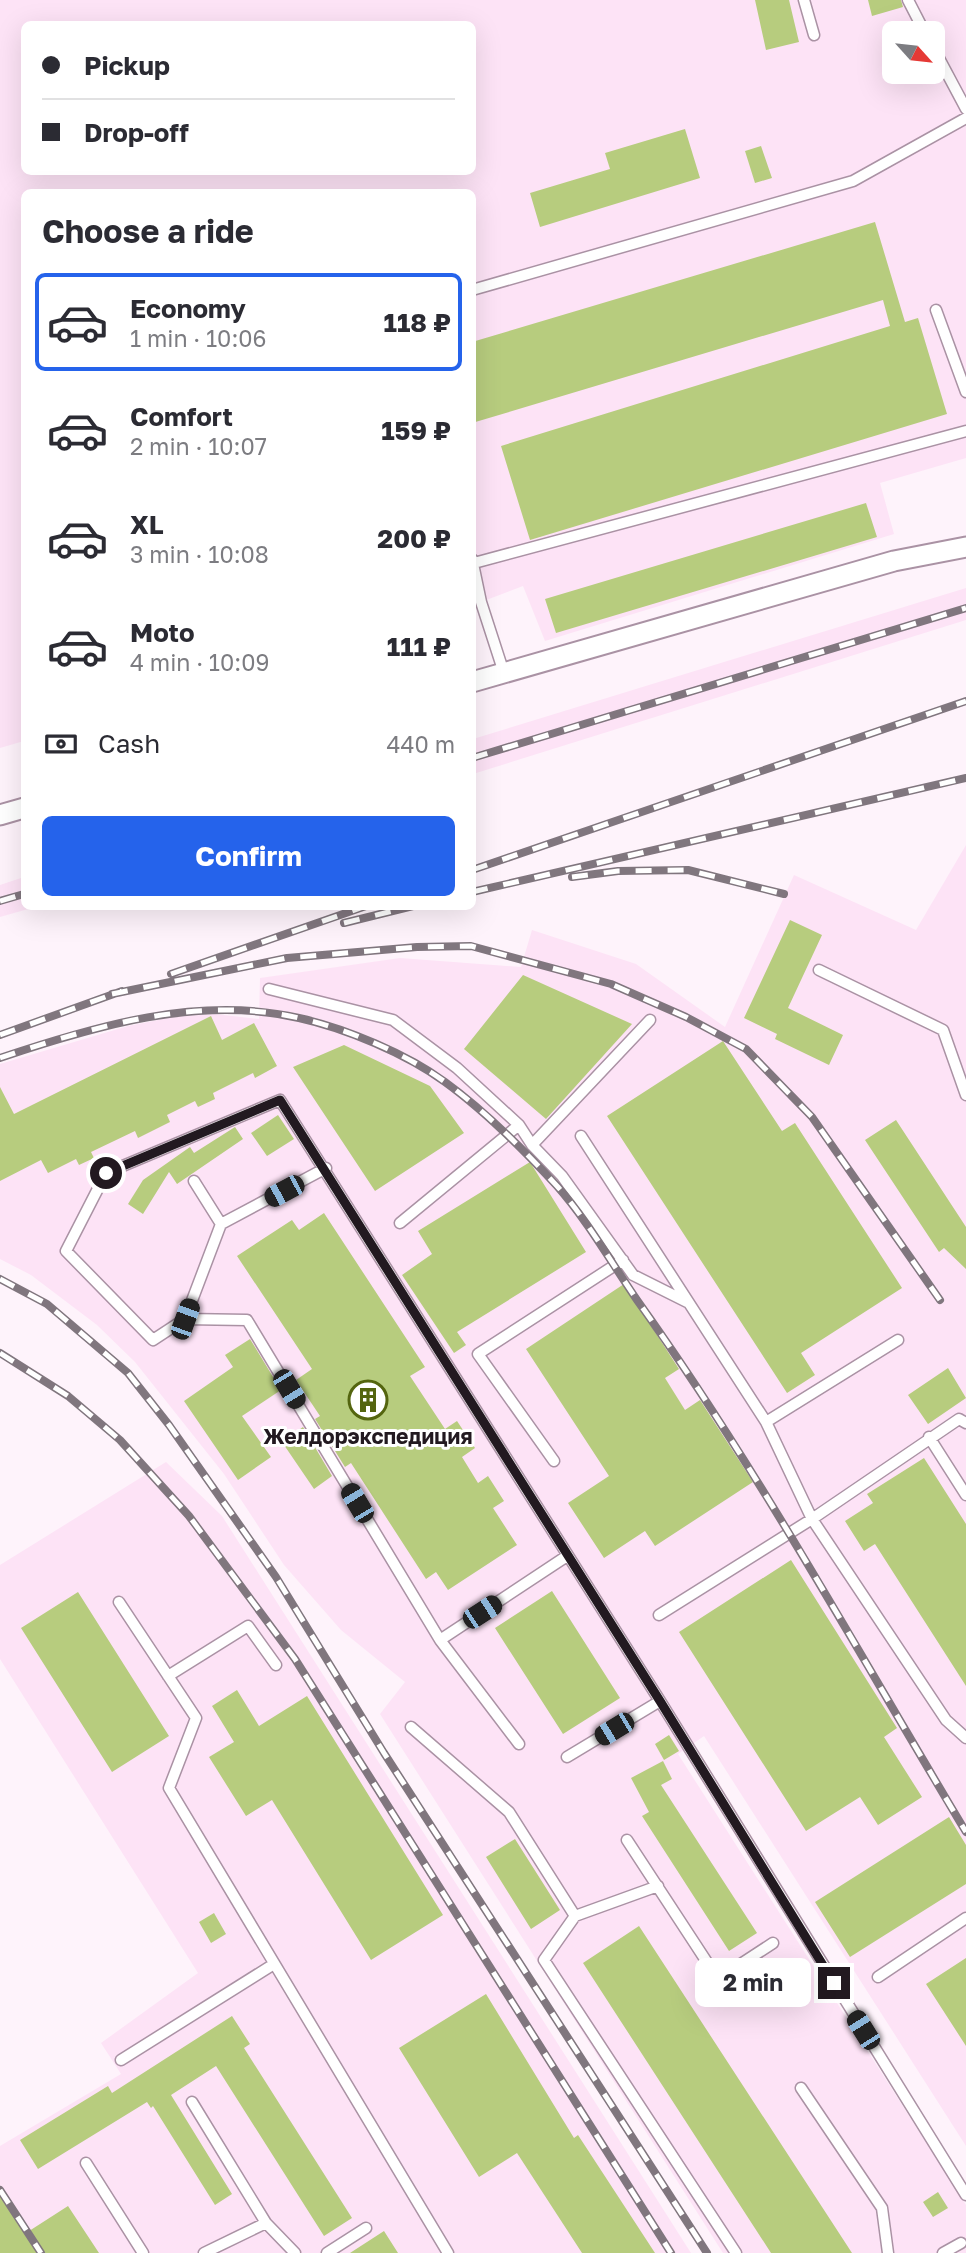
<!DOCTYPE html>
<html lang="en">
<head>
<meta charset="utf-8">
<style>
	body { margin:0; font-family:"Golos Text",sans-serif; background:#f2f2f3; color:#2b2b33; height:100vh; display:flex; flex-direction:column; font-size:26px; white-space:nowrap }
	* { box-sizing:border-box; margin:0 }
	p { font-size:23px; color:#7c7c81 }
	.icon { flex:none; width:38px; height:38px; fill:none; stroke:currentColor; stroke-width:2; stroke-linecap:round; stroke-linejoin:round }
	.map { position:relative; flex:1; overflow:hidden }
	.sheet { position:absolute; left:21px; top:189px; width:455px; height:721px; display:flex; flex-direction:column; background:#fff; border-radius:10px; box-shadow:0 7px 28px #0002 }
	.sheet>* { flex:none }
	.banner { position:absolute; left:21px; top:21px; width:455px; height:154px; border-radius:10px; box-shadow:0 7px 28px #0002; display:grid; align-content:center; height:154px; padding:0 21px; background:#fff }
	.needle { width:46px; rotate:117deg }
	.tools { position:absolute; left:882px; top:21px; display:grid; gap:14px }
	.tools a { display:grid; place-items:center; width:63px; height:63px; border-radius:10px; background:#fff; box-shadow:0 7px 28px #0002; font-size:35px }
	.end { position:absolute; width:32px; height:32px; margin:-16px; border:9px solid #221920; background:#fff; box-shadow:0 0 0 4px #fff }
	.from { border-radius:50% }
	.bubble { position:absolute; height:49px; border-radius:10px; background:#fff; box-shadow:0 7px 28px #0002; font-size:23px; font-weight:700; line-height:49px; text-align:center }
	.car { position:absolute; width:21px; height:42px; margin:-21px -10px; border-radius:9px; box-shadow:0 0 5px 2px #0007; background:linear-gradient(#222 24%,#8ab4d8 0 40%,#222 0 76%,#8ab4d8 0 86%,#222 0) }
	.banner b { display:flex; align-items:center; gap:24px; height:66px; font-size:26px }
	.banner b+b { border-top:2px solid #e1e1e2 }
	.banner i { width:18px; height:18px; background:#2b2b33 }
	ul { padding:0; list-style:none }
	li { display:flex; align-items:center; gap:21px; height:98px; margin:0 14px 10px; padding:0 7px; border:4px solid transparent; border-radius:10px }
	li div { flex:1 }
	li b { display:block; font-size:26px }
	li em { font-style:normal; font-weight:700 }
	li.active { border-color:#2563eb }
	li>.icon { width:63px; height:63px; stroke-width:1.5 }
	h2 { padding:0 21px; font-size:32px; line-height:84px }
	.pay { display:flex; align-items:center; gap:18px; height:77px; padding:0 21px; font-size:26px }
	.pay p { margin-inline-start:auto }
	.action { display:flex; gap:14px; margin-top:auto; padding:14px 21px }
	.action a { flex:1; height:80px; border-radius:10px; background:#2563eb; color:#fff; font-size:28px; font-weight:700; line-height:80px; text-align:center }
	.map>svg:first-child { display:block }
</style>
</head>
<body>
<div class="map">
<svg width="966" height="2253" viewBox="0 0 966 2253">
	<rect width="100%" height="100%" fill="#fef3fb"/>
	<path fill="#fde3f6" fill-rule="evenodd" d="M 0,0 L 966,0 L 966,458 L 880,483 L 894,534 L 545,641 L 523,586 L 473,605 L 472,192 L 24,192 L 24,741 L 0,748 ZM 24,24 L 472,24 L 472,172 L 24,172 ZM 894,33 L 933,33 L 933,72 L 894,72 Z
		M 966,588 L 966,620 L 473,774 L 473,739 Z
		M 966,845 L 966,2146 L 704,1736 L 678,1754 L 966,2205 L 966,2253 L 723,2253 L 380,1714 L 405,1682 L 341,1630 L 284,1565 L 224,1474 L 135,1362 L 97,1325 L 31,1275 L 0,1259 L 0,1064 L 128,1026 L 173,1017 L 214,1014 L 259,1019 L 260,978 L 400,958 L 521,967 L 532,930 L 636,964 L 725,1027 L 794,875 L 916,930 Z
		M 24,877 L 24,906 L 35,907 L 0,917 L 0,885 Z
		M 166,1462 L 222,1516 L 691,2253 L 0,2253 L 0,2146 L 121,2074 L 101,2043 L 198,1973 L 0,1659 L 0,1565 Z"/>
	<path fill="#b7cc7e" d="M 755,0 L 789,0 L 799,42 L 766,50 Z
		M 868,0 L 901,0 L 903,7 L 872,16 Z
		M 685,129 L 700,178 L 540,227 L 530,193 L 610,169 L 605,153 Z
		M 761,146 L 772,178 L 755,183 L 745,151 Z
		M 875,222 L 905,322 L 918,318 L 947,414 L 530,540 L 501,446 L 890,326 L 883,300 L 472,423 L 472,342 Z
		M 866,503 L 877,537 L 556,633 L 545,599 Z
		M 790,920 L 822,935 L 788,1008 L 843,1035 L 829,1065 L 775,1039 L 777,1034 L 744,1018 Z
		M 523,975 L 632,1024 L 546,1119 L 464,1049 Z
		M 211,1016 L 222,1040 L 254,1023 L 277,1066 L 255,1078 L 253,1073 L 213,1093 L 215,1099 L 198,1107 L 195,1101 L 167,1115 L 170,1122 L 138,1138 L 135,1131 L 91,1152 L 94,1158 L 79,1165 L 76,1159 L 48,1173 L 41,1160 L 0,1181 L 0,1087 L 14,1114 Z
		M 723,1041 L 782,1131 L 795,1123 L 902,1288 L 801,1353 L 815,1375 L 787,1393 L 607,1116 Z
		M 344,1045 L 430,1086 L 464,1133 L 375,1191 L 293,1067 Z
		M 278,1115 L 294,1139 L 267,1156 L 251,1133 Z
		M 896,1120 L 966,1227 L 966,1269 L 944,1248 L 939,1252 L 865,1140 Z
		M 235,1127 L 243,1139 L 177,1184 L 169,1172 L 143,1214 L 128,1204 L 143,1180 L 190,1147 L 194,1153 Z
		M 530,1162 L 586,1252 L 457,1332 L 466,1345 L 454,1353 L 402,1275 L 432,1254 L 418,1231 Z
		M 324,1213 L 425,1367 L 410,1376 L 445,1429 L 457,1421 L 475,1448 L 462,1457 L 478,1483 L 488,1476 L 504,1501 L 493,1508 L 517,1545 L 448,1590 L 436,1572 L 426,1579 L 351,1463 L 345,1467 L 315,1419 L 320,1416 L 296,1380 L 312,1369 L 237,1256 L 292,1220 L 299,1230 Z
		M 624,1284 L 679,1369 L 665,1378 L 685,1410 L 700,1400 L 753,1482 L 655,1546 L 645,1531 L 604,1558 L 568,1503 L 609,1476 L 526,1349 Z
		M 250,1339 L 281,1390 L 242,1416 L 271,1457 L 238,1480 L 184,1401 L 233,1367 L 225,1355 Z
		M 948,1368 L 966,1398 L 928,1424 L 908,1395 Z
		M 303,1427 L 332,1476 L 314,1489 L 282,1442 Z
		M 924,1458 L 966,1524 L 966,1686 L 875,1544 L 864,1551 L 845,1521 L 873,1503 L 867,1494 Z
		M 791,1560 L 897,1728 L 884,1737 L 922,1797 L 878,1825 L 860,1797 L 806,1831 L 679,1632 Z
		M 552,1591 L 620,1698 L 563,1734 L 495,1628 Z
		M 78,1592 L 169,1736 L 112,1772 L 21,1628 Z
		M 237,1690 L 259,1726 L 307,1696 L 443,1915 L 371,1960 L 272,1800 L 246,1816 L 209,1757 L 234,1742 L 212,1706 Z
		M 669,1735 L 679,1751 L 664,1760 L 655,1744 Z
		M 663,1761 L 672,1779 L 661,1785 L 757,1933 L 729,1951 L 642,1816 L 649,1812 L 631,1778 Z
		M 949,1817 L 966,1845 L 966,1884 L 850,1957 L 815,1902 Z
		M 515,1839 L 560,1910 L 531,1929 L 486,1857 Z
		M 214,1913 L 226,1934 L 211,1943 L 199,1922 Z
		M 639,1926 L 852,2253 L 771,2253 L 583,1963 Z
		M 966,1958 L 966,2046 L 926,1984 Z
		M 486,1994 L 574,2138 L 578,2135 L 655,2253 L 582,2253 L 517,2153 L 479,2177 L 399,2048 Z
		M 232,2016 L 250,2044 L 244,2048 L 352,2218 L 324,2236 L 216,2066 L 171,2095 L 232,2194 L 215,2205 L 153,2106 L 151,2108 L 147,2102 L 38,2169 L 20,2140 L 108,2086 L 112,2093 Z
		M 938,2192 L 948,2208 L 933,2217 L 923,2202 Z
		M 0,2193 L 26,2233 L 68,2206 L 99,2253 L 0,2253 Z
		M 384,2231 L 398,2253 L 350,2253 Z"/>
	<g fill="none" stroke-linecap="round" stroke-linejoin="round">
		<defs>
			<path id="lane" d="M 804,0 L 814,35
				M 908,0 L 925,33
				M 933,47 L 966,109
				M 472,290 L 853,181 L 966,118
				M 936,310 L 966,392
				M 472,559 L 481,602 L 504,673
				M 474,563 L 966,431
				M 819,970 L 943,1030 L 966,1095
				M 269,989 L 393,1020 L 457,1068 L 519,1125 L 532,1145 L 562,1176 L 633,1275 L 687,1302
				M 581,1136 L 766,1422 L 812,1519 L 946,1720 L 966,1738
				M 532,1145 L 650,1020
				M 194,1181 L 221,1224
				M 400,1223 L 519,1125
				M 185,1319 L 221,1224 L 326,1168
				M 766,1422 L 898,1340
				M 929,1437 L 966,1495
				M 554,1461 L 478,1354 L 623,1260
				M 119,1602 L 196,1718 L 169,1788 L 448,2253
				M 659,1615 L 812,1519 L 959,1419 L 966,1423
				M 440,1640 L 567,1556
				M 168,1676 L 248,1626 L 276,1665
				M 411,1727 L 509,1812 L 575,1916 L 544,1960 L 736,2253
				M 519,1744 L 440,1640 L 247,1320 L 185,1319 L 153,1340 L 66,1251 L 106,1173 L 280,1100 L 660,1701 L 966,2195
				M 567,1757 L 660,1701
				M 627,1840 L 718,1979 L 773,1943
				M 575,1916 L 658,1886
				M 878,1977 L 966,1918
				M 121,2060 L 274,1964
				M 801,2088 L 882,2208 L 888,2253
				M 192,2102 L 266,2223
				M 86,2163 L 143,2253
				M 204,2253 L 266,2223 L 295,2253
				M 327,2253 L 366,2228
				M 943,2253 L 961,2243"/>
			<path id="street" d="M 472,682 L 894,561 L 966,547
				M 0,815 L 24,808"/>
		</defs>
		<use href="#lane" stroke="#aa92a4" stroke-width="13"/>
		<use href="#street" stroke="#aa92a4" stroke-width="23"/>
		<use href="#lane" stroke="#fff" stroke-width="10"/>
		<use href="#street" stroke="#fff" stroke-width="19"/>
		<defs>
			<path id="rail" d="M 472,758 L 966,608
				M 472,870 L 966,701
				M 572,877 L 618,871 L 688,870 L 784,894
				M 472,892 L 966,778
				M 0,901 L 24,894
				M 344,923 L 413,906
				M 171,974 L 366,906
				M 112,994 L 287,958 L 417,947 L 471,946 L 611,984 L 686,1017 L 746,1049 L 812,1117 L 940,1300
				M 0,1035 L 122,991
				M 0,1058 C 95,1026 199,995 299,1018 C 345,1028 407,1054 445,1082 C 485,1111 523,1149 557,1186 C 587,1220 611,1262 637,1300 C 758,1469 859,1654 966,1832
				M 0,1279 L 47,1304 L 128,1373 L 169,1425 L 276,1577 L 384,1753 L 707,2253
				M 0,1353 L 68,1396 L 120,1440 L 189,1516 L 295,1659 L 671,2253
				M 0,2190 L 41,2253"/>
		</defs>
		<use href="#rail" stroke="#80767e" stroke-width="8"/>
		<use href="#rail" stroke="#fff" stroke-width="5" stroke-dasharray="16" stroke-linecap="butt"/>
	</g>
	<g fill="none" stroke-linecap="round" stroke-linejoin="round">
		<path stroke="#221920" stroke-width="9" d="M 106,1173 L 280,1100 L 660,1701 L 834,1983"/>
	</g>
	<defs>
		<symbol id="building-ring" viewBox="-11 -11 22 22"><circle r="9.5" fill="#fff" stroke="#54650f" stroke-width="1.5"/><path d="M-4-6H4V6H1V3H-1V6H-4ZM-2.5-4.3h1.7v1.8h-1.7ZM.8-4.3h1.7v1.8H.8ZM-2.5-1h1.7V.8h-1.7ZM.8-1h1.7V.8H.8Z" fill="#54650f"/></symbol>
	</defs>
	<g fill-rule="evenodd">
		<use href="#building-ring" x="346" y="1378" width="44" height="44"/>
	</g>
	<g text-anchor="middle" stroke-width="6" stroke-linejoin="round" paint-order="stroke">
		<g font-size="21" font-weight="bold" fill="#221920" stroke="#fff">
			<text x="368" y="1444">Желдорэкспедиция</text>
		</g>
	</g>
</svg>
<div class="tools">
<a><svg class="needle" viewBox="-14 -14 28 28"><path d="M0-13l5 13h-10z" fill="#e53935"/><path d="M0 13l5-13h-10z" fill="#7c7c81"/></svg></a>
</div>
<i class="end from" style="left:106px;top:1173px"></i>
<i class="end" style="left:834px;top:1983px"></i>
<div class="bubble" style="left:695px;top:1958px;width:116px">2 min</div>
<i class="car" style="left:284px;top:1191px;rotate:242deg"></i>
<i class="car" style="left:185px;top:1319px;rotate:20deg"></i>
<i class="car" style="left:289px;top:1389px;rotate:149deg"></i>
<i class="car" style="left:357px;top:1503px;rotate:329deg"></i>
<i class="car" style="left:482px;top:1612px;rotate:57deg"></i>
<i class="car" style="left:614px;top:1729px;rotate:239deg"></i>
<i class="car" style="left:863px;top:2030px;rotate:328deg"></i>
<div class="banner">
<b><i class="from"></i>Pickup</b>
<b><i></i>Drop-off</b>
</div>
<section class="sheet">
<h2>Choose a ride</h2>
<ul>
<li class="active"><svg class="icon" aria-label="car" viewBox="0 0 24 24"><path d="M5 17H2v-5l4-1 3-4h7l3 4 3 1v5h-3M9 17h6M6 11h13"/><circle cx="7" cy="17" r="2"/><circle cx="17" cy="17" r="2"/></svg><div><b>Economy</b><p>1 min · 10:06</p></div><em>118 ₽</em></li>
<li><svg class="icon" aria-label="car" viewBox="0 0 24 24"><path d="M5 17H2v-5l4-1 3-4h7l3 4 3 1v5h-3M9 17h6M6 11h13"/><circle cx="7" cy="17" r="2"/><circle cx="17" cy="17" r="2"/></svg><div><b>Comfort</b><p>2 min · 10:07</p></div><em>159 ₽</em></li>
<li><svg class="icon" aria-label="car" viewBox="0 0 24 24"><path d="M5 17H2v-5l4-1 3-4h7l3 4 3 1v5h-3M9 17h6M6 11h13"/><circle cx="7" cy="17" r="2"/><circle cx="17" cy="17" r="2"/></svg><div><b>XL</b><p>3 min · 10:08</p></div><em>200 ₽</em></li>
<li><svg class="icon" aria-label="car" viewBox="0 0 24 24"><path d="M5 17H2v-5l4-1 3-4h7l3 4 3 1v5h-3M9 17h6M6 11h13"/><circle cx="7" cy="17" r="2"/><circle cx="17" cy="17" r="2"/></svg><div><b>Moto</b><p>4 min · 10:09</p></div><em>111 ₽</em></li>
</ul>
<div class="pay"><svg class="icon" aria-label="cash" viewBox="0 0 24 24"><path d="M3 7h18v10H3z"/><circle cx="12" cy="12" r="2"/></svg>Cash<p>440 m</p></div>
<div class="action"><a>Confirm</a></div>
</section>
</div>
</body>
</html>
